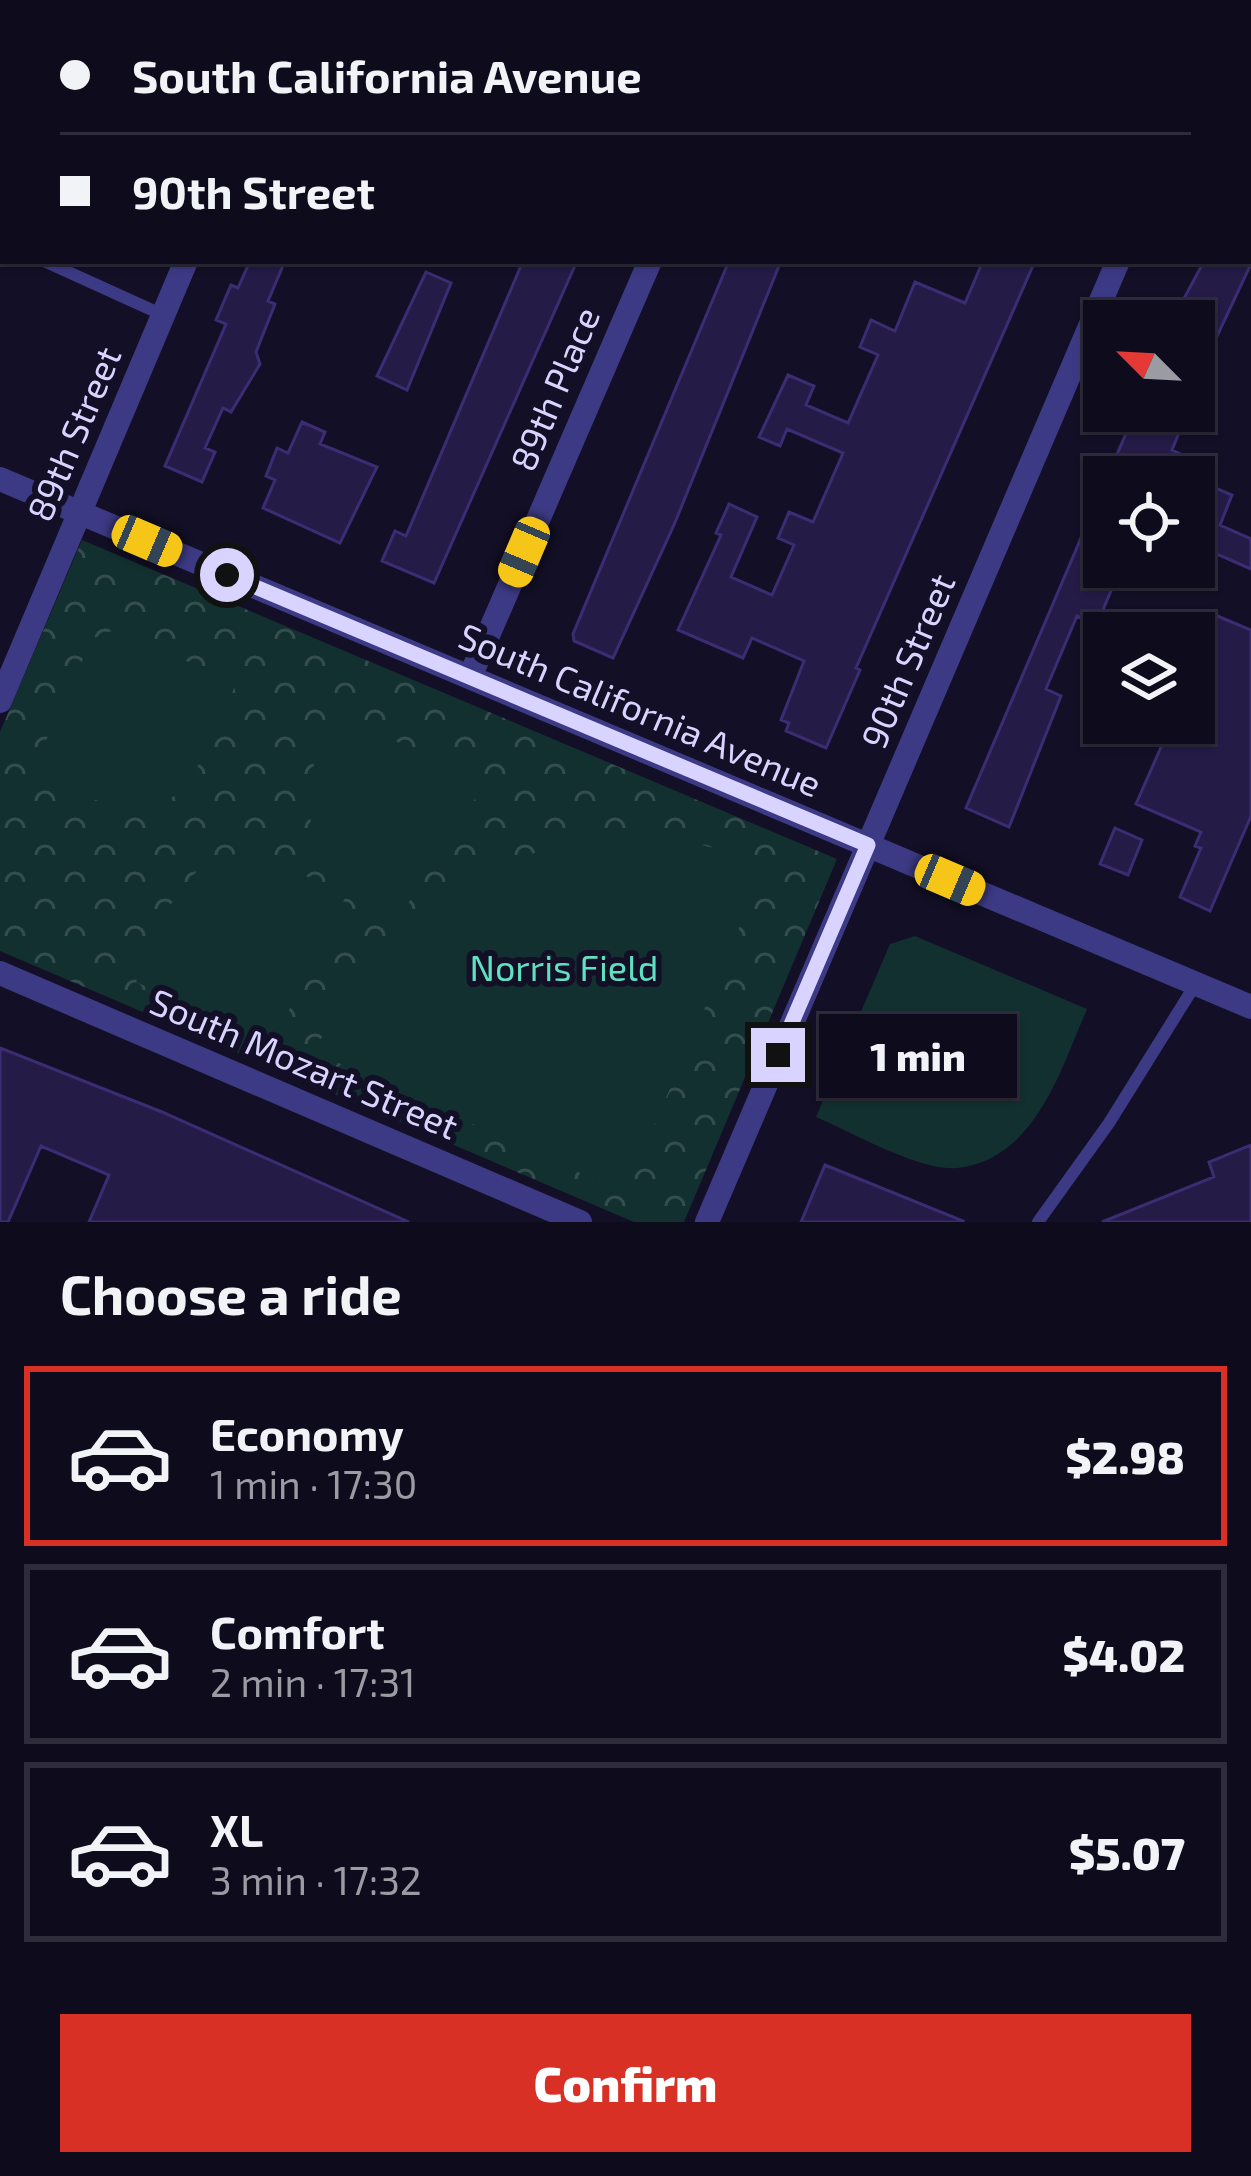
<!DOCTYPE html>
<html lang="en">
<head>
<meta charset="utf-8">
<style>
	body { margin:0; font-family:"Exo 2",sans-serif; background:#171425; color:#f1f3f6; height:100vh; display:flex; flex-direction:column; font-size:45px; white-space:nowrap }
	* { box-sizing:border-box; margin:0 }
	p { font-size:39px; color:#9b9ba3 }
	.icon { flex:none; width:66px; height:66px; fill:none; stroke:currentColor; stroke-width:2; stroke-linecap:round; stroke-linejoin:round }
	.map { position:relative; height:1222px; overflow:hidden }
	.side { display:flex; flex-direction:column; background:#0e0b1c; flex:1 }
	.side>* { flex:none }
	.banner { position:absolute; left:0px; top:0px; width:1251px; height:264px; box-shadow:0 3px 9px #0004,0 0 0 3px #2e2b3b; display:grid; align-content:center; height:264px; padding:0 60px; background:#0e0b1c }
	.needle { width:78px; rotate:294deg }
	.buttons { position:absolute; left:1083px; top:300px; display:grid; gap:24px }
	.buttons a { display:grid; place-items:center; width:132px; height:132px; border-radius:0px; background:#0e0b1c; box-shadow:0 3px 9px #0004,0 0 0 3px #2e2b3b; font-size:60px }
	.end { position:absolute; width:54px; height:54px; margin:-27px; border:15px solid #d9d4ff; background:#111; box-shadow:0 0 0 6px #111 }
	.from { border-radius:50% }
	.bubble { position:absolute; height:84px; border-radius:0px; background:#0e0b1c; box-shadow:0 3px 9px #0004,0 0 0 3px #2e2b3b; font-size:39px; font-weight:800; line-height:84px; text-align:center }
	.car { position:absolute; width:36px; height:72px; margin:-36px -18px; border-radius:15px; box-shadow:0 0 9px 3px #0007; background:linear-gradient(#f5c518 24%,#345 0 40%,#f5c518 0 76%,#345 0 86%,#f5c518 0) }
	.banner b { display:flex; align-items:center; gap:42px; height:114px; font-size:45px }
	.banner b+b { border-top:3px solid #2e2b3b }
	.banner i { width:30px; height:30px; background:#f1f3f6 }
	ul { padding:0; list-style:none }
	li { display:flex; align-items:center; gap:36px; height:180px; margin:0 24px 18px; padding:0 36px; border:6px solid #2e2b3b; border-radius:0px }
	li div { flex:1 }
	li b { display:block; font-size:45px }
	li em { font-style:normal; font-weight:800 }
	li.current { border-color:#d93025 }
	li>.icon { width:108px; height:108px; stroke-width:1.5 }
	h2 { padding:0 60px; font-size:54px; line-height:144px }
	.action { display:flex; gap:24px; margin-top:auto; padding:24px 60px }
	.action a { flex:1; height:138px; border-radius:0px; background:#d93025; color:#fff; font-size:48px; font-weight:800; line-height:138px; text-align:center }
	.map>svg:first-child { display:block }
</style>
</head>
<body>
<div class="map">
<svg width="1251" height="1222" viewBox="0 0 1251 1222">
	<defs>
		<pattern id="park-crowns" width="20" height="18" patternUnits="userSpaceOnUse" patternTransform="scale(3)"><rect width="20" height="18" fill="#12302f"/><path d="M2 6a3 3 0 1 1 6 0M12 15a3 3 0 1 1 6 0" fill="none" stroke="#344d4e"/></pattern>
	</defs>
	<rect width="100%" height="100%" fill="#130f26"/>
	<path fill="url(#park-crowns)" d="M 82,540 L 837,859 L 684,1222 L 634,1222 L 0,951 L 0,732 Z"/>
	<path fill="#12302f" d="M 111,631 L 237,681 C 180,815 172,838 31,774 L 92,639 Z
		M 331,714 L 471,773 L 480,791 L 393,927 C 305,870 290,809 331,714 Z
		M 664,836 L 768,861 L 634,1172 L 611,1187 L 314,1052 L 355,975 L 402,927 L 464,878 L 560,844 Z
		M 238,853 L 278,862 L 346,896 L 280,1028 L 260,1036 L 136,982 L 174,898 L 203,864 Z
		M 915,936 L 1087,1009 C 1061,1069 1035,1160 957,1168 C 921,1172 851,1132 816,1117 L 890,944 Z"/>
	<path fill="#241b47" stroke="#3b2d73" stroke-width="3" d="M 250,261 L 285,261 L 268,301 L 275,304 L 256,352 L 260,364 L 231,412 L 223,408 L 205,448 L 215,452 L 202,482 L 165,466 L 226,324 L 216,320 L 231,285 L 238,288 Z
		M 523,261 L 577,261 L 434,583 L 382,561 L 395,531 L 406,536 Z
		M 729,261 L 781,261 L 674,525 L 613,658 L 574,641 L 573,634 Z
		M 983,261 L 1035,261 L 856,668 L 860,670 L 826,748 L 786,731 L 789,723 L 781,720 L 804,661 L 752,638 L 743,658 L 678,630 L 721,535 L 716,533 L 729,504 L 757,517 L 731,577 L 772,595 L 794,545 L 778,538 L 789,512 L 813,522 L 843,453 L 787,429 L 780,446 L 759,437 L 788,375 L 814,386 L 806,405 L 848,423 L 878,355 L 860,347 L 871,320 L 895,331 L 915,282 L 965,303 Z
		M 1204,261 L 1251,264 L 1195,383 L 1194,321 L 1180,318 L 1180,306 Z
		M 426,272 L 451,283 L 407,390 L 377,376 Z
		M 1136,411 L 1188,411 L 1172,450 L 1189,458 L 1181,477 L 1152,477 L 1114,461 Z
		M 302,422 L 325,432 L 320,444 L 377,467 L 340,543 L 263,508 L 275,480 L 266,476 L 277,448 L 288,453 Z
		M 1104,484 L 1104,567 L 1121,567 L 1097,624 L 1077,616 L 1046,689 L 1061,696 L 1009,827 L 966,808 Z
		M 1206,484 L 1232,495 L 1220,525 L 1251,539 L 1251,569 L 1194,544 L 1194,512 Z
		M 1215,615 L 1251,630 L 1251,816 L 1210,911 L 1180,897 L 1201,848 L 1195,846 L 1201,832 L 1136,804 L 1169,729 L 1194,740 L 1194,664 Z
		M 1115,828 L 1142,840 L 1128,875 L 1100,864 Z
		M 0,1048 L 162,1112 L 409,1222 L 89,1222 L 109,1175 L 41,1146 L 8,1222 L 0,1222 Z
		M 1251,1145 L 1251,1222 L 1102,1222 L 1214,1177 L 1209,1162 Z
		M 825,1165 L 963,1221 L 962,1222 L 801,1222 Z"/>
	<g fill="none" stroke-linecap="round" stroke-linejoin="round">
		<path stroke="#3d3a85" stroke-width="12" d="M 44,261 L 163,315
			M 1038,1222 L 1109,1123 L 1195,985"/>
		<path stroke="#3d3a85" stroke-width="24" d="M 1094,0 L 1102,3
			M 295,3 L 296,0
			M 761,3 L 762,0
			M 1228,3 L 1230,0
			M 0,11 L 3,12
			M 1248,64 L 1251,66
			M 0,479 L 1251,1007
			M 470,677 L 650,261
			M 0,701 L 186,261
			M 0,973 L 580,1222
			M 707,1222 L 1118,261"/>
	</g>
	<g fill="none" stroke-linecap="round" stroke-linejoin="round">
		<path stroke="#d9d4ff" stroke-width="15" d="M 227,575 L 868,845 L 778,1055"/>
	</g>
	<g text-anchor="middle" stroke-width="12" stroke-linejoin="round" paint-order="stroke">
		<g font-size="36" fill="#d9d4ff" stroke="#130f26">
			<text transform="translate(555 389) rotate(-67)" y="13">89th Place</text>
			<text transform="translate(74 434) rotate(-67)" y="13">89th Street</text>
			<text transform="translate(908 661) rotate(-67)" y="13">90th Street</text>
			<text transform="translate(640 710) rotate(23)" y="13">South California Avenue</text>
			<text transform="translate(304 1064) rotate(23)" y="13">South Mozart Street</text>
		</g>
		<g font-size="36" fill="#5fe0c0" stroke="#130f26">
			<text x="564" y="981">Norris Field</text>
		</g>
	</g>
</svg>
<div class="buttons">
<a><svg class="needle" viewBox="-14 -14 28 28"><path d="M0-13l5 13h-10z" fill="#e53935"/><path d="M0 13l5-13h-10z" fill="#9b9ba3"/></svg></a>
<a><svg class="icon" aria-label="locate" viewBox="0 0 24 24"><circle cx="12" cy="12" r="6"/><path d="M12 2v4M12 18v4M2 12h4M18 12h4"/></svg></a>
<a><svg class="icon" aria-label="layers" viewBox="0 0 24 24"><path d="M12 4l9 5-9 5-9-5zM3 14l9 5 9-5"/></svg></a>
</div>
<i class="end from" style="left:227px;top:575px"></i>
<i class="end" style="left:778px;top:1055px"></i>
<div class="bubble" style="left:819px;top:1014px;width:198px">1 min</div>
<i class="car" style="left:147px;top:541px;rotate:113deg"></i>
<i class="car" style="left:524px;top:552px;rotate:203deg"></i>
<i class="car" style="left:950px;top:880px;rotate:113deg"></i>
<div class="banner">
<b><i class="from"></i>South California Avenue</b>
<b><i></i>90th Street</b>
</div>
</div>
<section class="side">
<h2>Choose a ride</h2>
<ul>
<li class="current"><svg class="icon" aria-label="car" viewBox="0 0 24 24"><path d="M5 17H2v-5l4-1 3-4h7l3 4 3 1v5h-3M9 17h6M6 11h13"/><circle cx="7" cy="17" r="2"/><circle cx="17" cy="17" r="2"/></svg><div><b>Economy</b><p>1 min · 17:30</p></div><em>$2.98</em></li>
<li><svg class="icon" aria-label="car" viewBox="0 0 24 24"><path d="M5 17H2v-5l4-1 3-4h7l3 4 3 1v5h-3M9 17h6M6 11h13"/><circle cx="7" cy="17" r="2"/><circle cx="17" cy="17" r="2"/></svg><div><b>Comfort</b><p>2 min · 17:31</p></div><em>$4.02</em></li>
<li><svg class="icon" aria-label="car" viewBox="0 0 24 24"><path d="M5 17H2v-5l4-1 3-4h7l3 4 3 1v5h-3M9 17h6M6 11h13"/><circle cx="7" cy="17" r="2"/><circle cx="17" cy="17" r="2"/></svg><div><b>XL</b><p>3 min · 17:32</p></div><em>$5.07</em></li>
</ul>
<div class="action"><a>Confirm</a></div>
</section>
</body>
</html>
